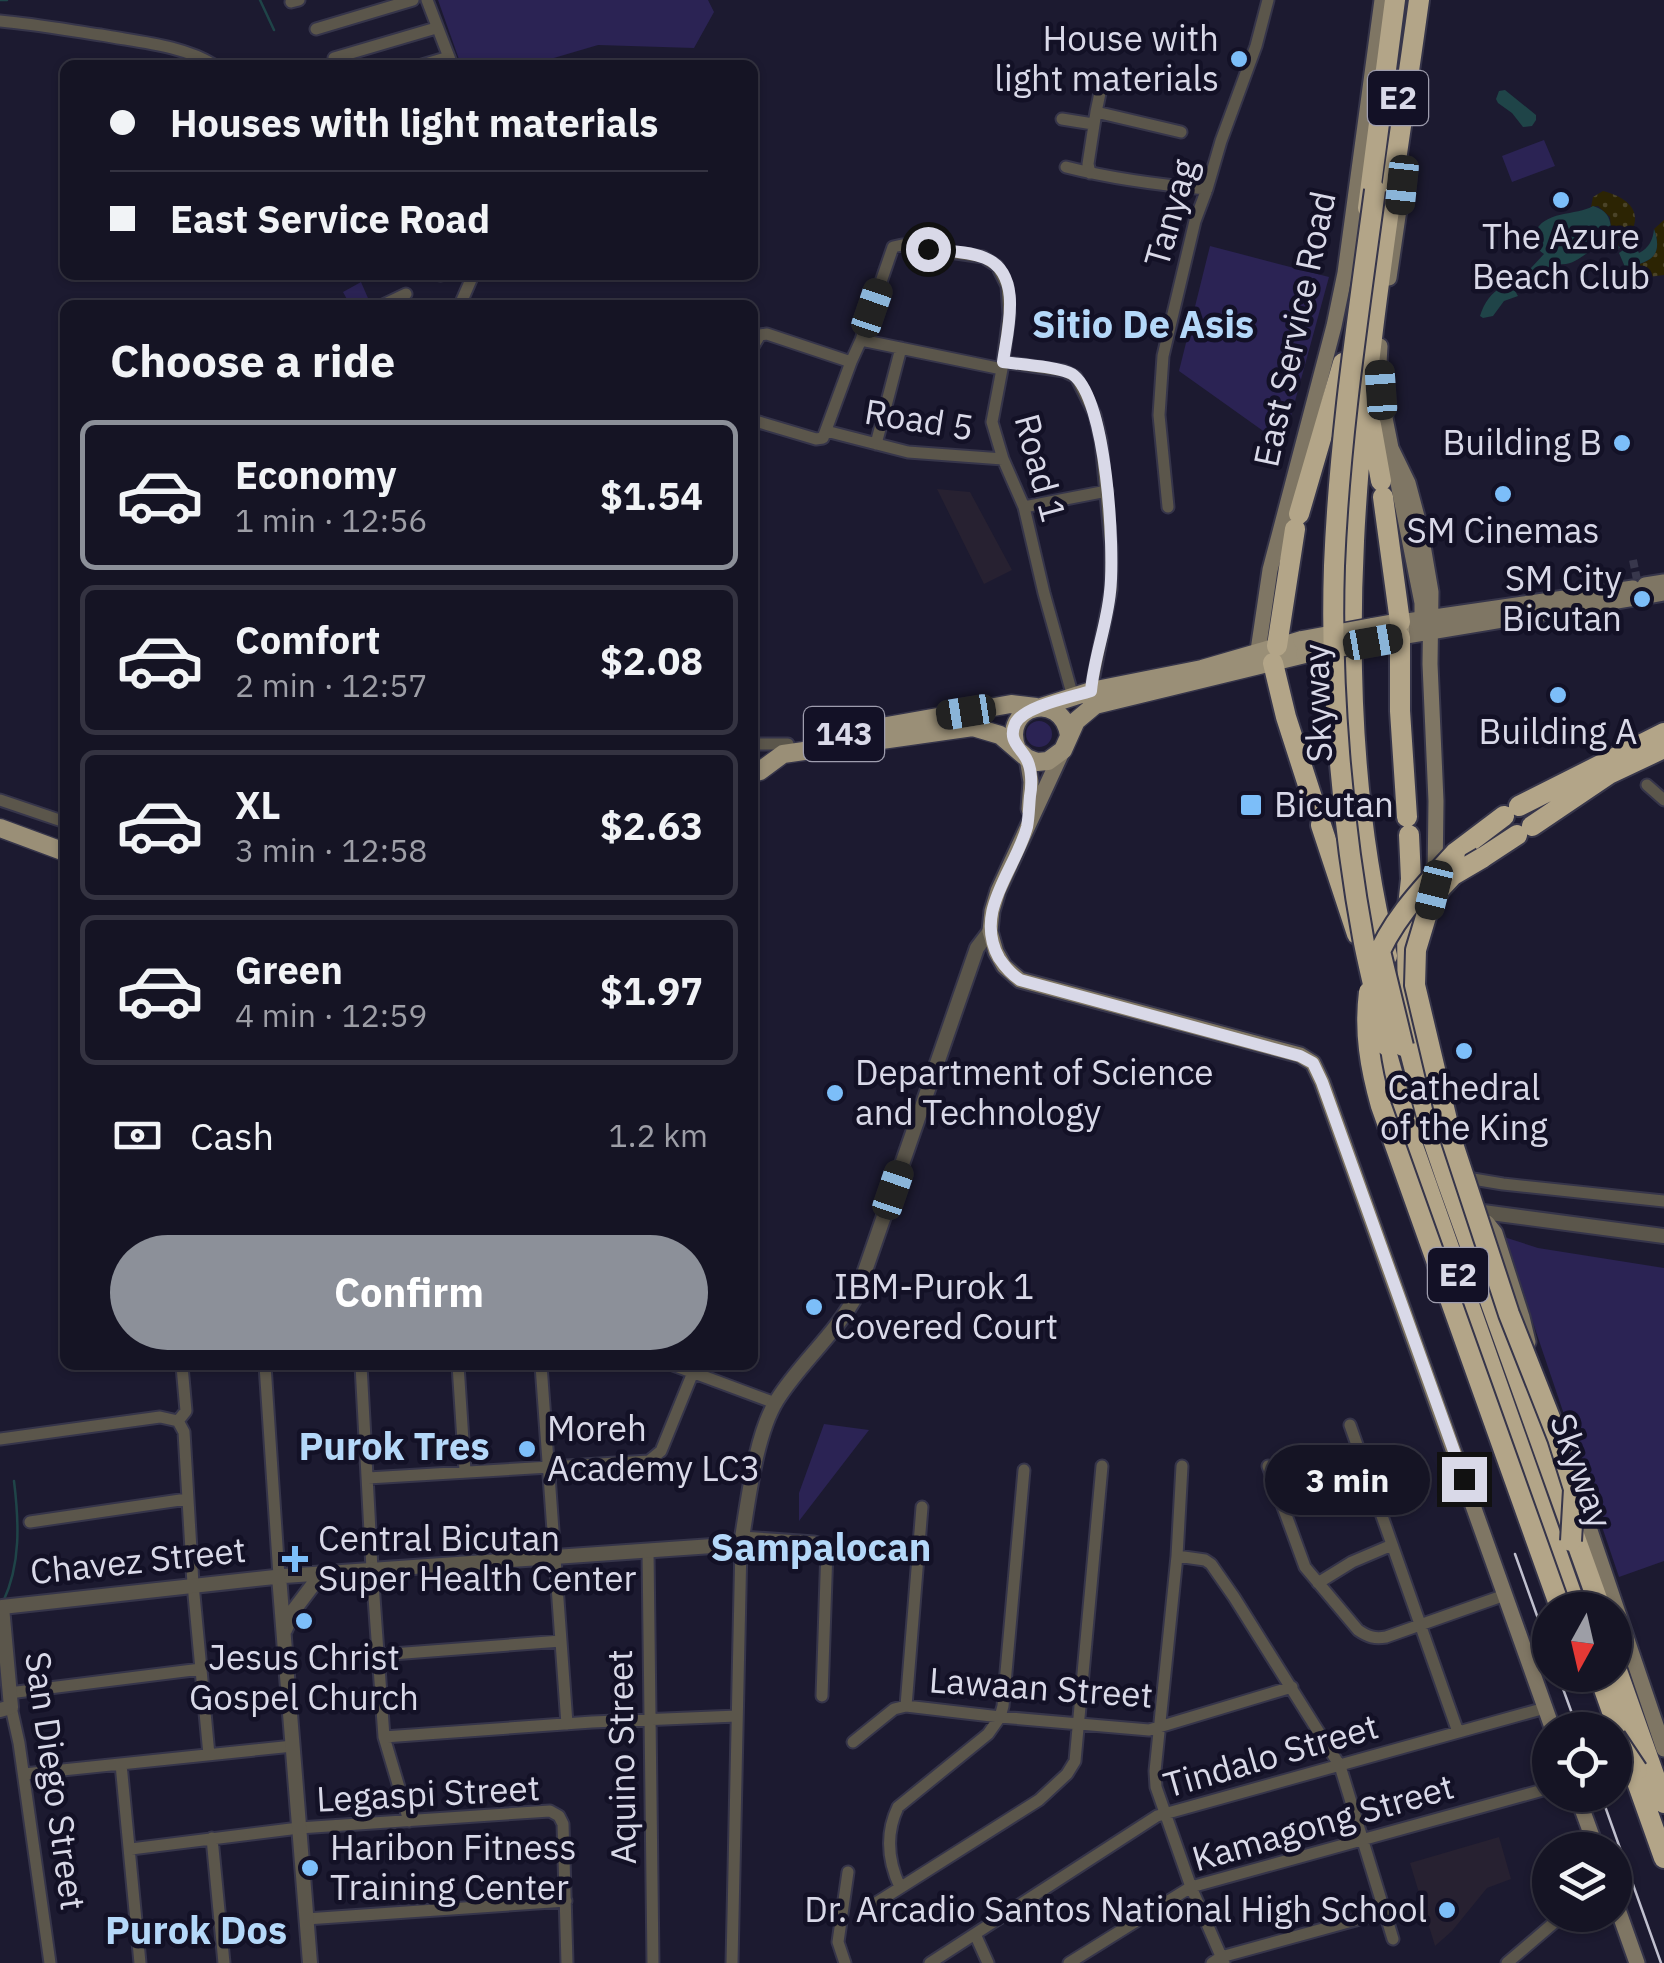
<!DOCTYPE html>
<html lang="en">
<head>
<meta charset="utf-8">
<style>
	body { margin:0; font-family:"IBM Plex Sans",sans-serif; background:#222131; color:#f1f3f6; height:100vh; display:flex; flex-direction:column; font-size:38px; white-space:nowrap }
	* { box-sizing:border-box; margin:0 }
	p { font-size:32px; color:#9d9ea6 }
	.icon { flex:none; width:55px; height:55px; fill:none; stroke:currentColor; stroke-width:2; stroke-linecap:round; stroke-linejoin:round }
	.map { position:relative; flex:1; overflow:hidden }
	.sheet { position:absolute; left:60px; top:300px; width:698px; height:1070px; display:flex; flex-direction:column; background:#151424; border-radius:15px; box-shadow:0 2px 8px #0004,0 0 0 2px #343341 }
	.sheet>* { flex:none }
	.top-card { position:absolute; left:60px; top:60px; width:698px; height:220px; border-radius:15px; box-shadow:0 2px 8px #0004,0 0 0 2px #343341; display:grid; align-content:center; height:220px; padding:0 50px; background:#151424 }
	.needle { width:65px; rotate:188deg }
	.fabs { position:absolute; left:1532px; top:1592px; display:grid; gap:20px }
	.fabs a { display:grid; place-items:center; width:100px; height:100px; border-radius:50%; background:#151424; box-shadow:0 2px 8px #0004,0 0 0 2px #343341; font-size:50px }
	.end { position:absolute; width:45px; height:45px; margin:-22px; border:12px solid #d9d9e8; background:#111; box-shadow:0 0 0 5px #111 }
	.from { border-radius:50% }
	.bubble { position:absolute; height:70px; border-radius:35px; background:#151424; box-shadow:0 2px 8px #0004,0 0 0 2px #343341; font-size:32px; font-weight:700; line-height:70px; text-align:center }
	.car { position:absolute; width:30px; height:60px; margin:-30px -15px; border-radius:12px; box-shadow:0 0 8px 2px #0007; background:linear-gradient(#222 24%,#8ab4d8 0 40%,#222 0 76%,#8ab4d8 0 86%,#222 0) }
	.top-card b { display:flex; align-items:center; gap:35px; height:95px; font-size:38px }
	.top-card b+b { border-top:2px solid #343341 }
	.top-card i { width:25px; height:25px; background:#f1f3f6 }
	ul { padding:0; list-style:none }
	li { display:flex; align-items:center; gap:30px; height:150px; margin:0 20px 15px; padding:0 30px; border:5px solid #343341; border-radius:15px }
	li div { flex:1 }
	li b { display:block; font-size:38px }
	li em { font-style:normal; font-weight:700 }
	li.current { border-color:#8c9099 }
	li>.icon { width:90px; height:90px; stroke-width:1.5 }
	h2 { padding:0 50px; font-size:45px; line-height:120px }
	.pay { display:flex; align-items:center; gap:25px; height:110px; padding:0 50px; font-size:38px }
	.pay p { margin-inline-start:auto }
	.action { display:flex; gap:20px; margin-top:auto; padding:20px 50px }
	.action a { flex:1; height:115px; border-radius:60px; background:#8c9099; color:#fff; font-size:40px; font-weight:700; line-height:115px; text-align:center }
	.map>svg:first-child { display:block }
</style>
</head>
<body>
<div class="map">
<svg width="1664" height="1963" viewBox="0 0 1664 1963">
	<defs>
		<pattern id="sand-dots" width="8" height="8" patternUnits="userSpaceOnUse" patternTransform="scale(2.5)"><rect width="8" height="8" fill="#2c2403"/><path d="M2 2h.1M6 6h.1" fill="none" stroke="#4a4328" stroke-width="1.8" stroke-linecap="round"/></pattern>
	</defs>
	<rect width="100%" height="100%" fill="#1c1a30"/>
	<path fill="#272131" d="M 937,489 L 970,492 L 1012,570 L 984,584 Z
		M 1499,1837 L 1511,1879 L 1487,1888 L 1452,1931 L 1435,1946 L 1410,1863 Z"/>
	<path fill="#2b2354" d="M 438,0 L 708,0 L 714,12 L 694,48 L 598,45 L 530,65 L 461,65 Z
		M 1544,140 L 1555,166 L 1512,182 L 1502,156 Z
		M 1210,246 L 1329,277 L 1283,445 L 1179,371 Z
		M 361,282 L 371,305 L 350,305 L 343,292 Z
		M1026 734a13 13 0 1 1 26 0a13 13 0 1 1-26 0Z
		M 1504,1237 L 1538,1248 L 1664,1268 L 1664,1561 L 1619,1577 Z
		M 824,1424 L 869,1430 L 799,1521 L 799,1493 Z"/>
	<path fill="url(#sand-dots)" d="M 1603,191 C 1637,200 1646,220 1620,247 L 1612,239 L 1610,217 L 1598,206 L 1591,207 L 1593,197 Z
		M 1664,220 L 1664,275 L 1625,280 L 1627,272 L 1625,267 C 1649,264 1664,256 1654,229 Z"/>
	<path fill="#1f4448" d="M 1505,90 L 1536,115 L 1536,120 L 1532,126 L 1523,127 L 1512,113 L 1498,103 L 1496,99 L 1499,91 Z
		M 1593,206 C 1621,215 1603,234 1620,247 L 1617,252 C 1587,236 1583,271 1554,263 L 1527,291 L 1518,282 L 1544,254 C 1537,249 1532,243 1535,234 C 1542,210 1577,216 1593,206 Z
		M 1654,229 C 1664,257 1649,263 1625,267 L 1619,253 L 1626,248 L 1637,249 L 1639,253 C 1649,248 1653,240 1654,229 Z
		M 1504,286 L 1515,291 L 1518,296 L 1504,301 L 1493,316 L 1483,318 L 1480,316 C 1484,303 1491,292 1504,286 Z"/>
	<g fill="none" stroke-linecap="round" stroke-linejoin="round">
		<path stroke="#1f4448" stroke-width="2.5" d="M 0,0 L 7,0
			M 260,0 L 274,30
			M 3,1602 C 21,1564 19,1522 14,1481"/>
		<path stroke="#38374c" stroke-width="8" stroke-dasharray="8 4" stroke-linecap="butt" d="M 1633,560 L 1643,609"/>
		<defs>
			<path id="minor" d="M 427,0 L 452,65
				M 291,2 L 299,0
				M 0,21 C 34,24 67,30 101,35 C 138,42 182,45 214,65
				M 316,29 L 413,0
				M 334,58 L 436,28
				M 422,65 L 449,57
				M 1096,112 L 1100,93
				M 1062,119 L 1093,124
				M 1066,167 C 1113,179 1159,185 1207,189
				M 1090,173 L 1088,164 L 1096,112 L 1181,132
				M 440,275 L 441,275
				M 383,305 L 406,294
				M 460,305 L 473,275
				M 861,340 L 1002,369
				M 752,348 L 760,335 L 767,334 L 851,362
				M 1003,362 L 1064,371 L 1076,377 L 1095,415 L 1101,441 L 1111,547 L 1111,590 L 1091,691
				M 752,420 L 816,439 L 823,438 L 851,362 L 861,340 L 893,247 L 902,245 L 983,257 L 997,266 L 1007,286 L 1009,315 L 1002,369 L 992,422 L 1003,459 L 1024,507 L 1044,593 L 1073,697
				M 826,431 L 908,452 L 1003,459
				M 876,444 L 901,348
				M 1024,507 L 1107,491
				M 1168,507 L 1159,415 L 1163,356 L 1195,221 L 1207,189 L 1221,141 L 1256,46 L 1268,0
				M 752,744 L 788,744
				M 1647,785 L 1664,800
				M 0,800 L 65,822
				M 1473,1179 L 1503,1184 L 1664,1201
				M 265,1365 L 279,1576
				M 361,1365 L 372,1569 L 384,1737 L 409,1821
				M 458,1365 L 465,1471
				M 541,1365 L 567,1724
				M 673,1365 L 775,1403
				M 178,1421 L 184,1432 L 193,1584 L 209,1755
				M 178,1421 L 186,1411 L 182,1366
				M 1350,1425 L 1458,1732
				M 0,1439 L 160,1417 L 178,1421
				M 1182,1466 L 1177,1556 L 1155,1771 L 1156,1787 L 1191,1887 L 1224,1963
				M 1268,1466 L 1305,1567 L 1358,1630 C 1368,1637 1375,1639 1386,1637 L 1505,1595
				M 368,1478 L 649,1461 L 661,1451 L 696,1365
				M 30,1522 L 187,1499
				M 742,1537 L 814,1542 L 821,1544 L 827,1548 L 822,1696
				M 648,1551 L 653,1963
				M 1177,1556 L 1205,1560 L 1211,1564 L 1234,1597 L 1340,1766 L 1393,1939
				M 1318,1583 L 1352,1562 L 1392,1545
				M 379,1655 L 561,1641
				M 9,1693 L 201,1669
				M 906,1706 L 922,1507
				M 11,1707 L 19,1743 L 50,1963
				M 384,1737 L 592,1722 L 737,1716
				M 853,1742 L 894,1709 L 906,1706 L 1000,1717 L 1149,1730 L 1292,1687
				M 121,1764 L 140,1963
				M 24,1774 L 293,1746
				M 212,1838 L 224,1963
				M 131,1849 L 299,1828 L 550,1811 L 559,1816 L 563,1824 L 567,1963
				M 900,1887 C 888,1861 885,1834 898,1807 L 988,1734 L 1000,1717 L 1003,1706 L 1024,1470
				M 865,1910 L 1039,1800 L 1067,1774 L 1075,1761 L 1102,1466
				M 306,1919 L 566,1901
				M 975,1934 L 988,1963
				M 732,1963 L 741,1544
				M 845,1963 L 838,1942 L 848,1872
				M 930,1963 L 1157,1816 L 1545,1708
				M 1069,1963 L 1191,1887 L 1550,1788
				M 1212,1963 L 1221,1957 L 1385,1912
				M 1507,1963 L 1563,1915"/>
			<path id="tertiary" d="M 1483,1212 L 1664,1236
				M 279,1576 L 310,1963
				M 285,1630 L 294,1610 L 322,1573
				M 0,1710 L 11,1707 L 2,1607 L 284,1576 L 741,1544 C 748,1503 755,1435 777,1400 C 800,1363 836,1334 857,1294 L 977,948 L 990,931"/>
			<path id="secondary" d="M 1389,278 L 1403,182
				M 1380,346 L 1379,363 L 1385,418 L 1422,603 L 1422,614
				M 1389,444 L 1408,483 L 1420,528 L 1431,592 L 1430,664 L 1436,801 L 1435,879
				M 1645,585 L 1664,582
				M 1647,596 L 1664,593
				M 1400,622 L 1633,588
				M 1400,637 L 1635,598
				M 1256,664 L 1270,570 L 1334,326 L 1345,273 L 1382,0
				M 1063,750 L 998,891 L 992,911 L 990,931 L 996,952 L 1004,966 L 1020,980 L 1300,1055 L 1313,1063 L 1322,1082 L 1553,1730
				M 1027,758 L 1031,782 L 1029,809
				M 1487,1223 L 1495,1233 L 1522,1317 L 1528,1342
				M 1577,1492 L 1664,1749
				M 1577,1795 L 1597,1850
				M 1615,1901 L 1637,1963"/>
			<path id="primary" d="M 1372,627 L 1400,622 L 1400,637 L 1373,642
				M 1041,707 L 1091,691 L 1202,669 L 1302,640
				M 864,730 L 1011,704 L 1036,707
				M 1017,749 C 1000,706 1061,689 1069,735
				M 752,773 L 760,771 L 783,754 L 973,727 L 1000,735 L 1027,758 L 1037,762 L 1048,761 L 1063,750 L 1076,721 L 1095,705 L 1305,654
				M 0,828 L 65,852"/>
			<path id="motorway" d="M 1368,208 L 1395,0
				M 1371,425 L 1381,481
				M 1383,497 L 1400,622
				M 1299,514 L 1343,363
				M 1400,637 L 1400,711 L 1407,817
				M 1277,646 L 1295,529
				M 1273,663 L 1286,717 L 1316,810
				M 1519,806 L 1664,733
				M 1321,825 L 1357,934
				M 1532,826 L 1609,774 L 1664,748
				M 1455,853 L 1504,816
				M 1482,858 L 1517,835
				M 1387,956 C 1310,642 1376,314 1419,0
				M 1404,1028 L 1433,1140 L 1446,1178 L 1601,1610
				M 1380,1030 L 1413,1146 L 1577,1610
				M 1408,1041 L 1407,916 L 1411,879 L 1409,835
				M 1615,1665 L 1664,1803
				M 1599,1675 L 1664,1858"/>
		</defs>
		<use href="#minor" stroke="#36354a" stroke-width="15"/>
		<use href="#tertiary" stroke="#36354a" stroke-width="18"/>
		<use href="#secondary" stroke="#36354a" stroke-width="19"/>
		<use href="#primary" stroke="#36354a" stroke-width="21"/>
		<use href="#motorway" stroke="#36354a" stroke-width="24"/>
		<use href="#minor" stroke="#5b564b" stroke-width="11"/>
		<use href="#tertiary" stroke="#5b564b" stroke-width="14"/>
		<use href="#secondary" stroke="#7f7664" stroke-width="15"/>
		<use href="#primary" stroke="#9a8f77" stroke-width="18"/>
		<use href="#motorway" stroke="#b3a588" stroke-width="20"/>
		<path stroke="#c0c0cf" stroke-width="2.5" d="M 1515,1554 L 1550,1652
			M 1558,1675 L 1578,1730
			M 1601,1795 L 1661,1963"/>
		<defs>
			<path id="primary-bridge" d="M 1302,640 L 1372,627
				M 1305,654 L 1373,642"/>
			<path id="motorway-bridge" d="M 1375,190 C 1358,316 1339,440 1334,566 C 1330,687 1342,824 1364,943 C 1371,978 1380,1012 1387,1046
				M 1482,858 L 1453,875 L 1440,889 L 1428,910 L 1416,950 L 1415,985 L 1452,1141 L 1509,1314 L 1558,1438 L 1574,1489 L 1571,1541
				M 1380,951 L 1403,1046
				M 1375,963 C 1391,920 1424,887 1455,853
				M 1369,992 C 1364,1032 1370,1067 1381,1106 L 1561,1610
				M 1615,1737 L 1637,1770"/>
		</defs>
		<use href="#primary-bridge" stroke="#36354a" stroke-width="21" stroke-linecap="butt"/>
		<use href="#motorway-bridge" stroke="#36354a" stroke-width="24" stroke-linecap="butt"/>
		<use href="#primary-bridge" stroke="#9a8f77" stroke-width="18"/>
		<use href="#motorway-bridge" stroke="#b3a588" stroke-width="20"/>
	</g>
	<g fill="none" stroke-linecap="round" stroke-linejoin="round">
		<path stroke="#d9d9e8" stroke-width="12" d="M 928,249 C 946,251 968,251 985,258 C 1024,274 1007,332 1003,362 C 1018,364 1061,367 1072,374 C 1107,397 1115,551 1110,592 C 1107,625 1094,657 1091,691 C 1072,697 1023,706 1015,724 C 1008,740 1019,746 1026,758 C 1032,768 1032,785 1030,796 C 1029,806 1029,817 1027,827 C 1015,871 973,911 999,958 C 1005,967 1011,974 1020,980 L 1300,1056 L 1313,1063 L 1322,1082 L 1464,1479"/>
	</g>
	<g fill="#7cbef9" stroke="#131126" stroke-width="4">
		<circle cx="1239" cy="59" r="10"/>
		<circle cx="1561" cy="200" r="10"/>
		<circle cx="1622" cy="443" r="10"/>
		<circle cx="1503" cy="494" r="10"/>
		<circle cx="1642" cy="599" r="10"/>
		<circle cx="1558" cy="695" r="10"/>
		<rect x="1239" y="793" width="24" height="24" rx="5"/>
		<circle cx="1464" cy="1051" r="10"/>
		<circle cx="835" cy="1093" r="10"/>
		<circle cx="814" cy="1307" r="10"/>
		<circle cx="527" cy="1449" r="10"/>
		<path d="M290 1544h10v10h10v10h-10v10h-10v-10h-10v-10h10z"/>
		<circle cx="304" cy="1621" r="10"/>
		<circle cx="310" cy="1868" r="10"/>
		<circle cx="1447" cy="1910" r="10"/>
	</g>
	<g text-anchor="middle" stroke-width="9" stroke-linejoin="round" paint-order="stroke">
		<g fill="#131126" stroke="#9e9dae" stroke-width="2.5">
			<rect x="1368" y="71" width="60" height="54" rx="8"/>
			<rect x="804" y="707" width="80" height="54" rx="8"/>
			<rect x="1428" y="1248" width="60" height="54" rx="8"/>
		</g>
		<g font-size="32" font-weight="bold" fill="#d9d9e8">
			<text x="1398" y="109">E2</text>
			<text x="844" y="745">143</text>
			<text x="1458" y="1286">E2</text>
		</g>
		<g font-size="35" fill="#d9d9e8" stroke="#131126" text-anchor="start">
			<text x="1219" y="51" text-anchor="end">House with<tspan x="1219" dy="40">light materials</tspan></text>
			<text x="1561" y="249" text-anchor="middle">The Azure<tspan x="1561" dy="40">Beach Club</tspan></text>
			<text x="1602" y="455" text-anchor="end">Building B</text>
			<text x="1503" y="543" text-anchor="middle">SM Cinemas</text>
			<text x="1622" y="591" text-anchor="end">SM City<tspan x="1622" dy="40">Bicutan</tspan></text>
			<text x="1558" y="744" text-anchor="middle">Building A</text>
			<text x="1274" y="817">Bicutan</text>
			<text x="855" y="1085">Department of Science<tspan x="855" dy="40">and Technology</tspan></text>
			<text x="1464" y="1100" text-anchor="middle">Cathedral<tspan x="1464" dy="40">of the King</tspan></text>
			<text x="834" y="1299">IBM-Purok 1<tspan x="834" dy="40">Covered Court</tspan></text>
			<text x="547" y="1441">Moreh<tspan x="547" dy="40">Academy LC3</tspan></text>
			<text x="318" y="1551">Central Bicutan<tspan x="318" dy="40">Super Health Center</tspan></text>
			<text x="304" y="1670" text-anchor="middle">Jesus Christ<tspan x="304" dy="40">Gospel Church</tspan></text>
			<text x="330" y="1860">Haribon Fitness<tspan x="330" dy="40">Training Center</tspan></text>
			<text x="1427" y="1922" text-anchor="end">Dr. Arcadio Santos National High School</text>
		</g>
		<g font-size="35" fill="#d9d9e8" stroke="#131126">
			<text transform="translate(1171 213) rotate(-74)" y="12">Tanyag</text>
			<text transform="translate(1295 329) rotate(-78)" y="12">East Service Road</text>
			<text transform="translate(919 420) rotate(9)" y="12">Road 5</text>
			<text transform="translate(1040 468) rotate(75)" y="12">Road 1</text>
			<text transform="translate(1318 703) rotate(-92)" y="12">Skyway</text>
			<text transform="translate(1581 1471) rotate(70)" y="12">Skyway</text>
			<text transform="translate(138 1561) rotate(-6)" y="12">Chavez Street</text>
			<text transform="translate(1041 1688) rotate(4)" y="12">Lawaan Street</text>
			<text transform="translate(1271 1756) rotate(-16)" y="12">Tindalo Street</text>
			<text transform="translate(622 1757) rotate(-91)" y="12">Aquino Street</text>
			<text transform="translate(55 1781) rotate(82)" y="12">San Diego Street</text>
			<text transform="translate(428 1794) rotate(-3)" y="12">Legaspi Street</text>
			<text transform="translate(1323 1823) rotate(-16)" y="12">Kamagong Street</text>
		</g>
		<g font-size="38" font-weight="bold" fill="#b4d8f9" stroke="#131126">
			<text x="1143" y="338">Sitio De Asis</text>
			<text x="394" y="1460">Purok Tres</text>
			<text x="821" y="1561">Sampalocan</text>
			<text x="196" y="1944">Purok Dos</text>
		</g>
	</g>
</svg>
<div class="fabs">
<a><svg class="needle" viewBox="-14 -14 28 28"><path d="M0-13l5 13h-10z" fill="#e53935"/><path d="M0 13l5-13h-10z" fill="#9d9ea6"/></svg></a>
<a><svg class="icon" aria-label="locate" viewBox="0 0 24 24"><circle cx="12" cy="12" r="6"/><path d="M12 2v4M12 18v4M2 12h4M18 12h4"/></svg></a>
<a><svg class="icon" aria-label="layers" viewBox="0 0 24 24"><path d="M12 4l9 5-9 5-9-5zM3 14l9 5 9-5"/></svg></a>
</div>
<i class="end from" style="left:928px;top:249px"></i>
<i class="end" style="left:1464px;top:1479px"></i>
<div class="bubble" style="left:1265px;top:1445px;width:165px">3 min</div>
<i class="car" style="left:1402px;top:185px;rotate:186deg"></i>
<i class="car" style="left:872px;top:308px;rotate:19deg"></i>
<i class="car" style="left:1381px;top:390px;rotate:356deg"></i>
<i class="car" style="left:1373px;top:642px;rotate:80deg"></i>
<i class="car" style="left:966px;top:712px;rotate:261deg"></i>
<i class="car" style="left:1434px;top:890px;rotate:194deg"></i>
<i class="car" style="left:893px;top:1190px;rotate:19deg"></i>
<div class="top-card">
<b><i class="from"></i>Houses with light materials</b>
<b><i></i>East Service Road</b>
</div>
<section class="sheet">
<h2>Choose a ride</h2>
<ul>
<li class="current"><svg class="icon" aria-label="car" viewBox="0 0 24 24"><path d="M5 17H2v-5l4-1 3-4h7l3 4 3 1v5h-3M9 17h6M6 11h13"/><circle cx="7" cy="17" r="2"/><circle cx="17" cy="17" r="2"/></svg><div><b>Economy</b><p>1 min · 12:56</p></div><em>$1.54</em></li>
<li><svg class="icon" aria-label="car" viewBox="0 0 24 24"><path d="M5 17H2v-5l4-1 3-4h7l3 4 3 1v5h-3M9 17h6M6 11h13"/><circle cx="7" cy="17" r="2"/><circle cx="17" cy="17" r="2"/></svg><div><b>Comfort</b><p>2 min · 12:57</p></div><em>$2.08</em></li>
<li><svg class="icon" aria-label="car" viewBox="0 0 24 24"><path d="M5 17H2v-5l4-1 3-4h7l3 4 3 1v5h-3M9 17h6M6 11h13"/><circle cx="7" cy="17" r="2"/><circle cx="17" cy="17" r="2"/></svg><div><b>XL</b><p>3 min · 12:58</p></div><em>$2.63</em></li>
<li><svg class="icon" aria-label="car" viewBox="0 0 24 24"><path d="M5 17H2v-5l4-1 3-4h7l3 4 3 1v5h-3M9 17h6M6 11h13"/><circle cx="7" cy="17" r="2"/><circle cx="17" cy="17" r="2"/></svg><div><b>Green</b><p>4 min · 12:59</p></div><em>$1.97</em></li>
</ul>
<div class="pay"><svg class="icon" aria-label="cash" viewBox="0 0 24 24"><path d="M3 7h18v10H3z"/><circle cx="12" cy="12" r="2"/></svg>Cash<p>1.2 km</p></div>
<div class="action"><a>Confirm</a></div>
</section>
</div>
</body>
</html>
